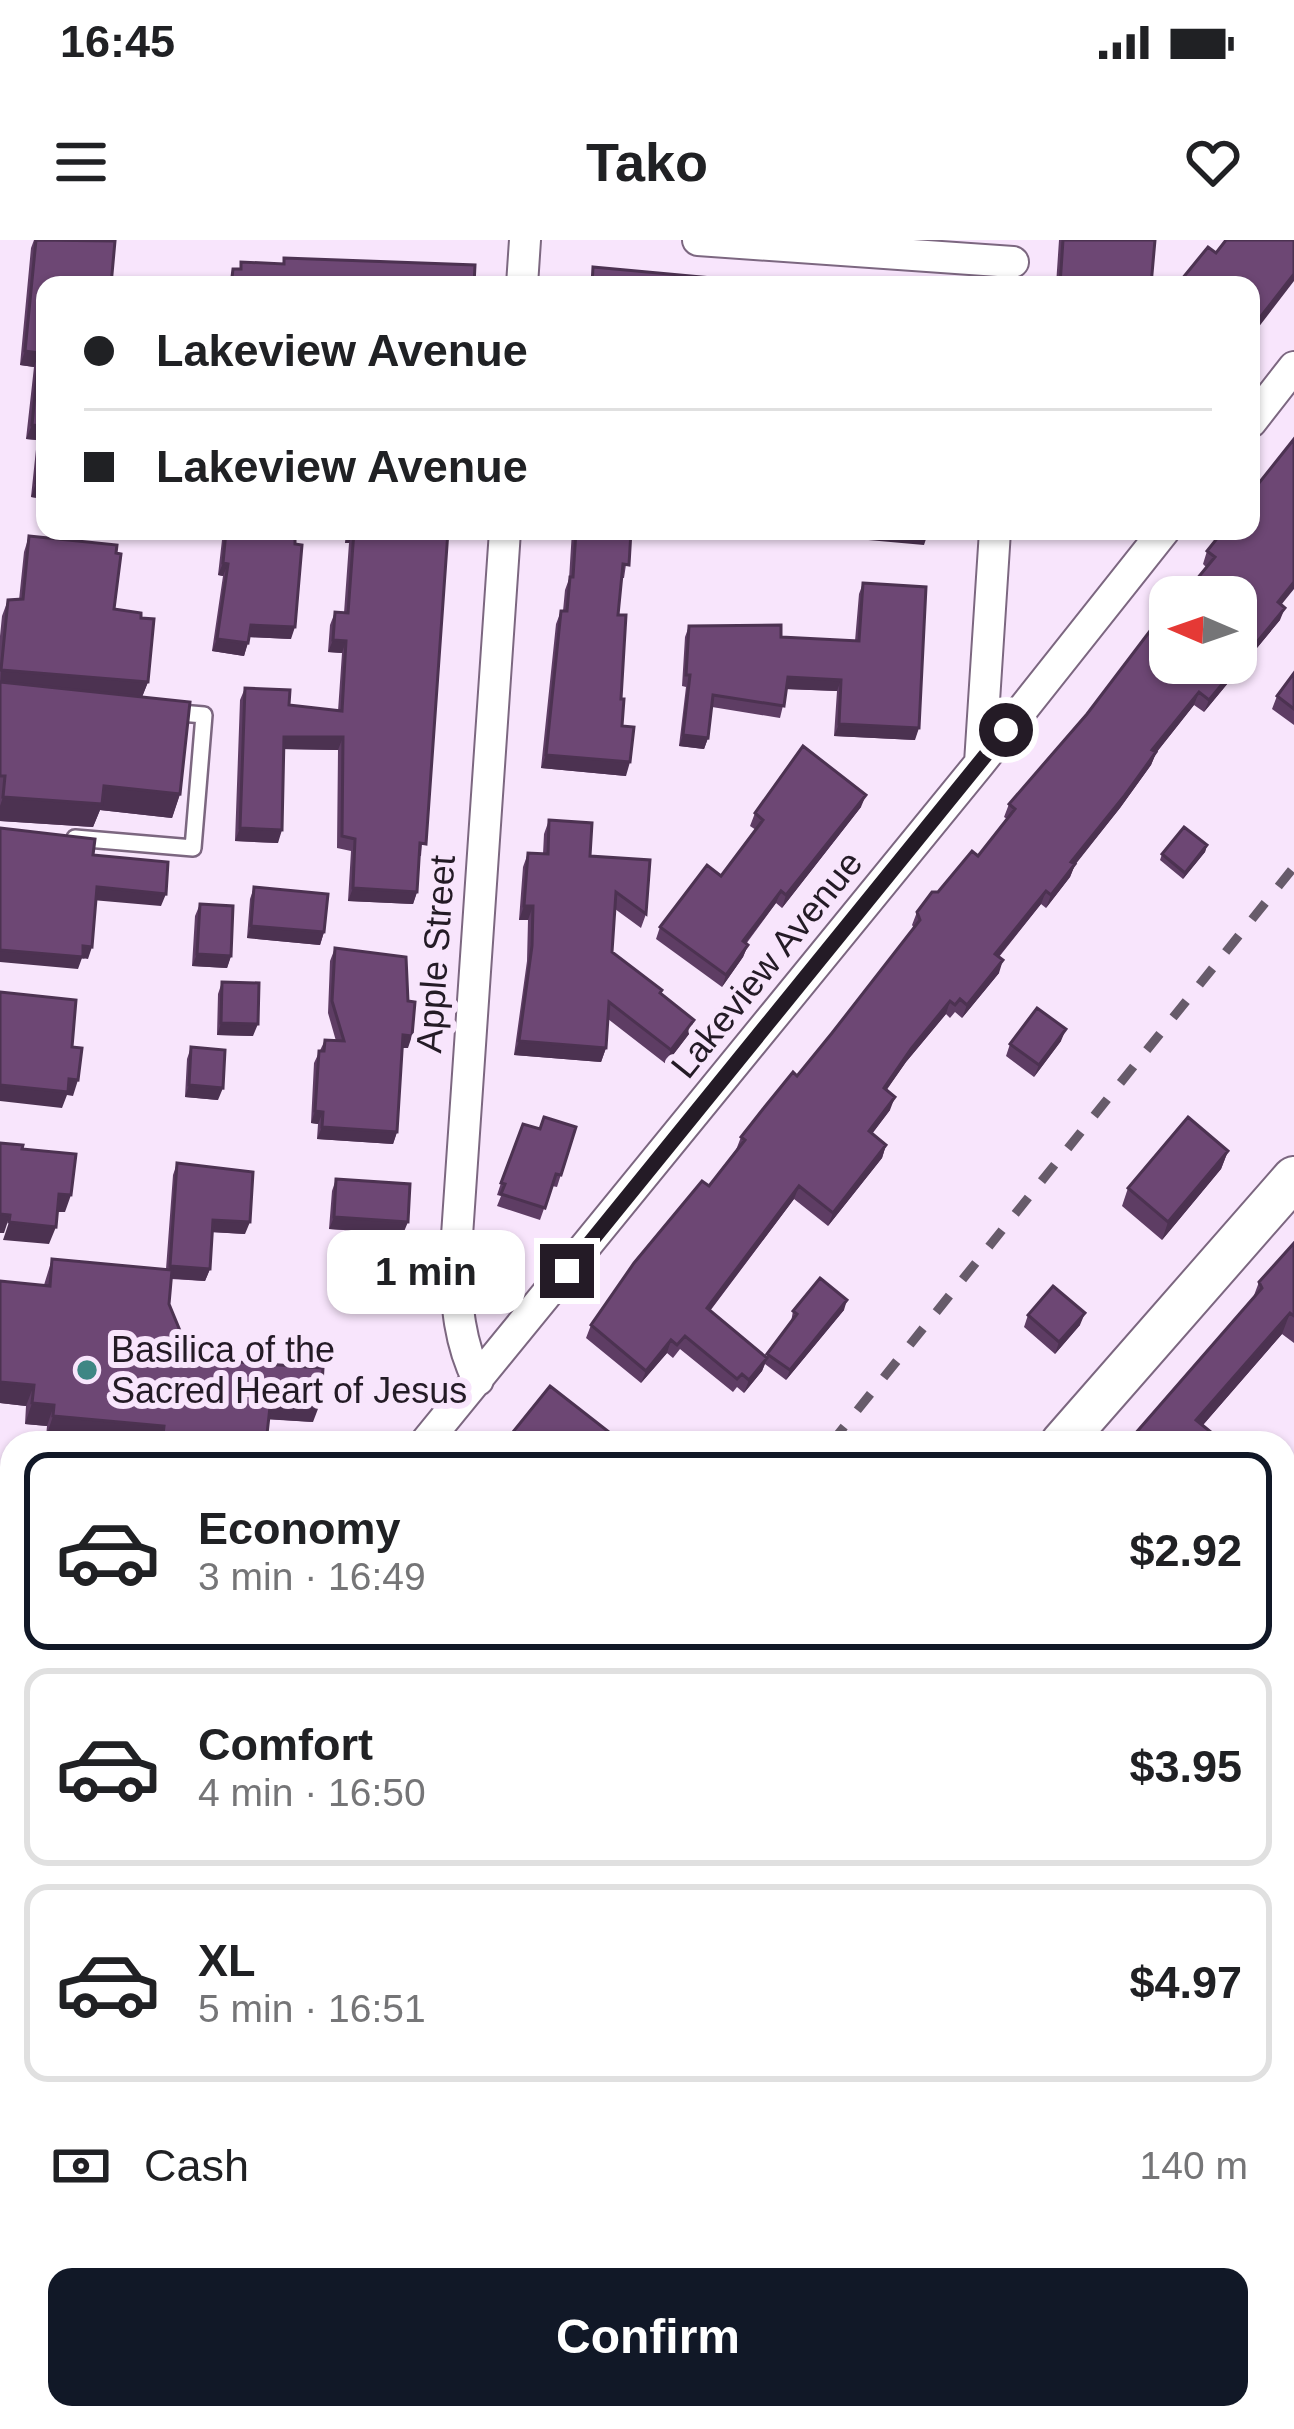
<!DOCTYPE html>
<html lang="en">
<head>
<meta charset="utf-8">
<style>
	body { margin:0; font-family:Arial,sans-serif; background:#f6f6f6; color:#202124; height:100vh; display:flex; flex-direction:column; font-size:45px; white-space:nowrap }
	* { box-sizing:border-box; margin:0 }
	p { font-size:39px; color:#757577 }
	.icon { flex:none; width:66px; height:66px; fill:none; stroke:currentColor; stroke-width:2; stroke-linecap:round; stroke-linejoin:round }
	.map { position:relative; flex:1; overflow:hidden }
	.drawer { position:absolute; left:0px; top:1191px; width:1296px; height:999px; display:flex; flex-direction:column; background:#fff; border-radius:36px 36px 0 0; box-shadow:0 3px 9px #0004 }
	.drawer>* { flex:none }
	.guide { position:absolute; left:36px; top:36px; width:1224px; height:264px; border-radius:24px; box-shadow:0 3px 9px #0004; display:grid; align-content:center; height:264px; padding:0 48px; background:#fff }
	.needle { width:78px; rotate:272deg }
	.controls { position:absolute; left:1149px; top:336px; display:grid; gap:24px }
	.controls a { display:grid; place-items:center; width:108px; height:108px; border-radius:24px; background:#fff; box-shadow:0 3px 9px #0004; font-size:60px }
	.end { position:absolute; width:54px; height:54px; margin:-27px; border:15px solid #241b26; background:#fff; box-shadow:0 0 0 6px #fff }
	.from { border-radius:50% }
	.bubble { position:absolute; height:84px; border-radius:24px; background:#fff; box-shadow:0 3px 9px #0004; font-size:39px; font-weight:700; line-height:84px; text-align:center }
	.guide b { display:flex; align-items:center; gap:42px; height:114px; font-size:45px }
	.guide b+b { border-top:3px solid #e0e0e0 }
	.guide i { width:30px; height:30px; background:#202124 }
	ul { padding:21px 0 0; list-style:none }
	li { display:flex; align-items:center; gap:36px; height:198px; margin:0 24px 18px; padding:0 24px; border:6px solid #e0e0e0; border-radius:24px }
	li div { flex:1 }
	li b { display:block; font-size:45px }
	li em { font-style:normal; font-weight:700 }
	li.active { border-color:#111827 }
	li>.icon { width:108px; height:108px; stroke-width:1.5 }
	.pay { display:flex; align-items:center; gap:30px; height:132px; padding:0 48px; font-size:45px }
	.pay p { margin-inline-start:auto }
	.button { display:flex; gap:24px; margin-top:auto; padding:24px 48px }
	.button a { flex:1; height:138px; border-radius:24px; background:#111827; color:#fff; font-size:48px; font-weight:700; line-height:138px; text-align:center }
	.status { display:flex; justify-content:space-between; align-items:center; height:84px; padding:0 60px; background:#fff; direction:ltr }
	.status svg { height:33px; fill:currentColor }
	header { display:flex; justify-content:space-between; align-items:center; height:156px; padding:0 48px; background:#fff; font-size:54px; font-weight:700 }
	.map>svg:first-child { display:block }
</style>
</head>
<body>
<div class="status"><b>16:45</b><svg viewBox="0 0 49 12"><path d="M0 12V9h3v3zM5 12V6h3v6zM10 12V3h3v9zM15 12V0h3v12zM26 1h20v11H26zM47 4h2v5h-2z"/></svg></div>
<header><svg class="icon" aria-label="menu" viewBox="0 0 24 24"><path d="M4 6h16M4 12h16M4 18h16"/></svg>Tako<svg class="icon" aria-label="heart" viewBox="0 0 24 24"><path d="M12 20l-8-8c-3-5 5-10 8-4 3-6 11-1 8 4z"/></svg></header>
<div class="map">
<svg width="1294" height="2189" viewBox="0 0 1294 2189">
	<rect width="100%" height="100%" fill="#f8e5fc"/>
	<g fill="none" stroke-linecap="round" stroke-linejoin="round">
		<defs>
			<path id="service" d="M 75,598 L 193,608 L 204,475 L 168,472
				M 0,1509 L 12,1510
				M 0,1824 L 12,1822"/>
			<path id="minor" d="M 698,0 L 1013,22
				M 522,45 L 525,0
				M 1251,182 L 1294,127
				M 980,523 L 995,291
				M 478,1140 C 459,1102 457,1066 455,1025 L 505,291
				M 425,1203 L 980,523 L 1164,291
				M 0,1282 L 12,1283
				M 1284,1984 L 1294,1976
				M 1284,2059 L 1294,2078
				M 1037,2189 L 1049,2178"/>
			<path id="tertiary" d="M 1284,1813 L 1294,1801
				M 841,2189 L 857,2178"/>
			<path id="secondary" d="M 1062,1203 L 1294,938
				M 67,2189 L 81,2178"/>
		</defs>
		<use href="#service" stroke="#7c6780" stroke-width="20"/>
		<use href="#minor" stroke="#7c6780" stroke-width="34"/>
		<use href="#tertiary" stroke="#7c6780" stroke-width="40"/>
		<use href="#secondary" stroke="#7c6780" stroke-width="46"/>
		<use href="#service" stroke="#fff" stroke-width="15"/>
		<use href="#minor" stroke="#fff" stroke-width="30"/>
		<use href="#tertiary" stroke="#fff" stroke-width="36"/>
		<use href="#secondary" stroke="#fff" stroke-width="42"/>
		<path stroke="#675b6a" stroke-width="9" stroke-dasharray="21 21" stroke-linecap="butt" d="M 831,1203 L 1294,627
			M 0,2046 L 12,2037"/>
	</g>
	<path fill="#5e3d64" d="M 34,0 L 100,0 L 45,259 L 31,257 L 37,200 L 26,199 L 34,127 L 20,125 L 31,8 Z
		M 1059,0 L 1155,0 L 1151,45 L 1056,45 Z
		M 223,291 L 295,291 L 291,399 L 249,397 L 244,416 L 212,411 L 223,336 L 218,335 Z
		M 346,291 L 448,291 L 421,616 L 419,616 L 417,652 L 413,664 L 348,661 L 351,611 L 337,608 L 338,510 L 284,509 L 278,603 L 235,601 L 240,460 L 245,448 L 289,465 L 338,471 L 342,413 L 328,412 L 330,385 L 335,372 L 344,373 L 349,303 L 345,303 Z
		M 572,291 L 631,291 L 624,338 L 622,338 L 618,375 L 621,459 L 626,536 L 541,528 L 556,384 L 561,371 L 563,371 L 565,350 L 569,339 Z
		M 29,296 L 116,313 L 114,369 L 148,442 L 142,457 L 180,554 L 172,578 L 100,570 L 93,587 L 0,581 L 0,396 L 2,376 L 8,360 L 19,360 L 24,312 Z
		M 1207,311 L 1281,365 L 1280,380 L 1204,472 L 1194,465 L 1156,513 L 1151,525 L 1120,568 L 1075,624 L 1070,637 L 1046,668 L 1041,664 L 999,717 L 999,733 L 962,778 L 955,772 L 950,778 L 946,774 L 906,822 L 886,850 L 890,870 L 872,894 L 886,905 L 882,918 L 828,986 L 794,959 L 710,1071 L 766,1117 L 791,1082 L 793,1071 L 844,1070 L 786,1140 L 765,1124 L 762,1131 L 744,1153 L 737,1147 L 733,1152 L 680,1109 L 673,1118 L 667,1113 L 641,1143 L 586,1098 L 591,1085 L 709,946 L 736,910 L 741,897 L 797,836 L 914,688 L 912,685 L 917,672 L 978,616 L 1007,579 L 1004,577 L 1009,564 L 1087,474 L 1206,327 L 1203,324 Z
		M 863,343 L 915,500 L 834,496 L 837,451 L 787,449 L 780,478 L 712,467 L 708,498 L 704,509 L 679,506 L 686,447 L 682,446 L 685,397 L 689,386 L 781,397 L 855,401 L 859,354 Z
		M 1294,433 L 1294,485 L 1272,469 L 1277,456 Z
		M 861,567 L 782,668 L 776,663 L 746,704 L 748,705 L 743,717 L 722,747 L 656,699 L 660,687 L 721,636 L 756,590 L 750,586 L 755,573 Z
		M 549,580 L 590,616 L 646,674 L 641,688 L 615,669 L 612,712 L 662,750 L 661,754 L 694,780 L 689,794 L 666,824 L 608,779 L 606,808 L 601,822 L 514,815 L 527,721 L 528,680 L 519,680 L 523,627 L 528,613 L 543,614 L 544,594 Z
		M 1207,605 L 1205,612 L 1183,639 L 1160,620 L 1162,614 Z
		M 254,647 L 324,692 L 320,705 L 247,698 L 250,659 Z
		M 200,664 L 231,716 L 227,728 L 192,726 L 195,676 Z
		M 335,708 L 408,808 L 402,808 L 397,892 L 393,904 L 317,899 L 318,884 L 311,883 L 314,823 L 325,800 L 336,801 L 328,773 L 330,721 Z
		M 222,742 L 253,796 L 217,795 L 218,754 Z
		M 1061,801 L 1034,837 L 1006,816 L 1010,804 Z
		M 191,807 L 218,860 L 185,857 L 187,819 Z
		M 576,887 L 557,947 L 552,946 L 540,980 L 497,966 L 501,956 L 497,955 L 501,943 L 539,889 Z
		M 1228,911 L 1221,929 L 1162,1000 L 1122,966 L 1128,948 Z
		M 177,923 L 245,994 L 213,992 L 210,1029 L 205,1041 L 171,1039 L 169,1064 L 180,1118 L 313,1182 L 269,1179 L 266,1203 L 109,1203 L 46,1197 L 47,1186 L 25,1184 L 26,1166 L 0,1163 L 0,1041 L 44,1045 L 52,1019 L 166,1029 L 173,935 Z
		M 336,939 L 403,994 L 329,989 L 332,951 Z
		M 1294,1003 L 1294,1103 L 1282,1094 L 1203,1185 L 1127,1203 L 1253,1058 L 1259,1042 Z
		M 1028,1075 L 1080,1085 L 1055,1114 L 1024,1087 Z"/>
	<path fill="#4c3251" d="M 1294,34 L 1294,41 L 1251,97 L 1251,89 Z
		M 25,111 L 39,113 L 34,127 L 20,125 Z
		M 32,185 L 42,186 L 37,200 L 26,199 Z
		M 36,243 L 45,244 L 45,259 L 31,257 Z
		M 349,291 L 354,291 L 349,303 L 345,303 Z
		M 860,291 L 910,291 L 928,293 L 924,305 L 857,299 Z
		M 223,323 L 228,324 L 223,336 L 218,335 Z
		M 1294,342 L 1294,349 L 1273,375 L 1278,362 Z
		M 1285,368 L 1280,380 L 1204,472 L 1209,460 Z
		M 251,385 L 295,387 L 291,399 L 247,397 Z
		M 217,399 L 248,403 L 244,416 L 212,411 Z
		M 333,400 L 346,401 L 342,413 L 328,412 Z
		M 1,430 L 148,442 L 142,457 L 0,447 Z
		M 788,437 L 841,440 L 837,451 L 784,449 Z
		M 1199,452 L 1194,465 L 1156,513 L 1151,525 L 1120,568 L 1075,625 L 1070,637 L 1046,668 L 1051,655 L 1071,622 L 1152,510 Z
		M 839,484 L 919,488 L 915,500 L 834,496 Z
		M 683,495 L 708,498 L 704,509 L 679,506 Z
		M 284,497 L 343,497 L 338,510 L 279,509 Z
		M 546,515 L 630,522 L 626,536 L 541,528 Z
		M 104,546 L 180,554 L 172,578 L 100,570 L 93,587 L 0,581 L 0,566 L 3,557 Z
		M 866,555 L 861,567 L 782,668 L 786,655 Z
		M 240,588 L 282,590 L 278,603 L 235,601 Z
		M 1207,605 L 1205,612 L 1183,639 L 1185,633 Z
		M 97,647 L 166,654 L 161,666 L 92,660 Z
		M 353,648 L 417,652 L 413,664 L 348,661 Z
		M 781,651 L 776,663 L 738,713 L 743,701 Z
		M 1046,651 L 1041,664 L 990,727 L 995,714 Z
		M 524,666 L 533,666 L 528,680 L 519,680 Z
		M 251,686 L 324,692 L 320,705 L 247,698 Z
		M 748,705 L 743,717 L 722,747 L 726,735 Z
		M 83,706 L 92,707 L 88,719 L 82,718 L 78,729 L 0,722 L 0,710 Z
		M 197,714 L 231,716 L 227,728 L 192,726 Z
		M 1003,720 L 999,733 L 962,778 L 967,765 Z
		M 950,761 L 946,774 L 906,822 L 879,861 L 884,848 L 911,809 Z
		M 694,780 L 689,794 L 666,824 L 671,810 Z
		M 221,783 L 258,784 L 253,796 L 217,795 Z
		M 1066,789 L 1061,801 L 1034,837 L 1039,825 Z
		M 403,795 L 412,796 L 408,808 L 398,808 Z
		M 519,801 L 606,808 L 601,822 L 514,815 Z
		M 69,839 L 78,840 L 73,856 L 67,855 L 62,868 L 0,861 L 0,845 Z
		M 189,845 L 223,848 L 218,860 L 185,857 Z
		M 895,857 L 890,870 L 864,904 L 869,891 Z
		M 315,871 L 323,872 L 318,884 L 311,883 Z
		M 322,887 L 397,892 L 393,904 L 317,899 Z
		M 886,905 L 882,918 L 828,986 L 833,973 Z
		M 1228,911 L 1221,929 L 1162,1000 L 1168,982 Z
		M 799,946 L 794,959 L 702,1081 L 707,1068 Z
		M 59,954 L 71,955 L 65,972 L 52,972 Z
		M 0,974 L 10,975 L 4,993 L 0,993 Z
		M 334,977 L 408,982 L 403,994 L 329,989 Z
		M 213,980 L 250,982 L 245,994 L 209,992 Z
		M 9,982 L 56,987 L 49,1004 L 3,1000 Z
		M 170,1026 L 210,1029 L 205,1041 L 166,1038 Z
		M 847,1060 L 844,1070 L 786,1140 L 790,1130 Z
		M 1085,1073 L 1080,1085 L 1055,1114 L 1059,1102 Z
		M 1290,1073 L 1282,1094 L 1189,1201 L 1196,1180 Z
		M 671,1100 L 667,1113 L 641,1143 L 646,1131 Z
		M 767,1118 L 762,1131 L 744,1153 L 749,1140 Z
		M 0,1142 L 34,1145 L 26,1166 L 0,1163 Z
		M 271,1158 L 321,1161 L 313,1182 L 263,1179 Z
		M 32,1163 L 54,1165 L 47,1186 L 25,1184 Z
		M 53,1176 L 164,1186 L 158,1203 L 109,1203 L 46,1197 Z
		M 0,1426 L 12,1427 L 12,1451 L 0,1450 Z
		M 12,1710 L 12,1728 L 0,1730 L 0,1715 L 4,1712 Z
		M 12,1760 L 12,1778 L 0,1780 L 3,1762 Z
		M 12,1895 L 11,1907 L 0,1909 L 0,1897 Z
		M 289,2178 L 302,2178 L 290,2189 L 277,2189 Z"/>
	<path fill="#6d4774" stroke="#4c3251" stroke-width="3" d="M 36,0 L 115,1 L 111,45 L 45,45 L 45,244 L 36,243 L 42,186 L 32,185 L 39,113 L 25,111 Z
		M 1063,0 L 1155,0 L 1151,45 L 1060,45 Z
		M 1226,0 L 1294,0 L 1294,34 L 1251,89 L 1251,45 L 1177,45 L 1208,7 L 1216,13 Z
		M 284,18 L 475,25 L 474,45 L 231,45 L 233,29 L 241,29 L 241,22 L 284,24 Z
		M 593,27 L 768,43 L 768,45 L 592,45 Z
		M 1294,199 L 1294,342 L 1278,362 L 1285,368 L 1209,460 L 1199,452 L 1152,510 L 1156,512 L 1125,555 L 1071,622 L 1075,624 L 1051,655 L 1046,651 L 995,714 L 1003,720 L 967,765 L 960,759 L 955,765 L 950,761 L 911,809 L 884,848 L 895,857 L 869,891 L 886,905 L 833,973 L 799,946 L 707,1068 L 767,1118 L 749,1140 L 742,1134 L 737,1139 L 685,1096 L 677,1105 L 671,1100 L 646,1131 L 591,1085 L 634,1023 L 702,941 L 709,946 L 745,900 L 741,897 L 763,869 L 793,832 L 797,836 L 832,793 L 920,680 L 917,672 L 932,652 L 938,652 L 972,611 L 978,616 L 1015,569 L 1009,564 L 1087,474 L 1159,379 L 1162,381 L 1170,372 L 1170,423 L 1236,423 L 1236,357 L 1182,357 L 1215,317 L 1207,311 L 1223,291 L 1251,291 L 1251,253 Z
		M 226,291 L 295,291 L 295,304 L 302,305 L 295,387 L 251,385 L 248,403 L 217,399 L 228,324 L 223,323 Z
		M 354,291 L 448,291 L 426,604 L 420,603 L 417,652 L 353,648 L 355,599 L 342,596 L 343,497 L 284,497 L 282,590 L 240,588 L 245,448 L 290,450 L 289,465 L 342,471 L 346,401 L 333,400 L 335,372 L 348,373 Z
		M 576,291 L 631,291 L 629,325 L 623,324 L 618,375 L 626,375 L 621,459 L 624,459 L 622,486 L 634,487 L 630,522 L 546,515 L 561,371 L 567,371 L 570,337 L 573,337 Z
		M 29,296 L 117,305 L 116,313 L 121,314 L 114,369 L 141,373 L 141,378 L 154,379 L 148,442 L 1,430 L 8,360 L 23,359 Z
		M 863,343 L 926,347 L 919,488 L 839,484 L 841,440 L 788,437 L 784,466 L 713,455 L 708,498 L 683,495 L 690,435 L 686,435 L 689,386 L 781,385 L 781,397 L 859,401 Z
		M 1294,433 L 1294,469 L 1277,456 Z
		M 0,442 L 190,462 L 180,554 L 104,546 L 102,564 L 3,557 L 5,536 L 0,536 Z
		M 803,506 L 866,555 L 786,655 L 781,651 L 743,701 L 748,705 L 726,735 L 660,687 L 707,625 L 721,636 L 763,580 L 755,573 Z
		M 549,580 L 592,583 L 590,616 L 650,620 L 646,674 L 616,652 L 612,712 L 662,750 L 660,753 L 694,780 L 671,810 L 609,762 L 606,808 L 519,801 L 532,706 L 533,666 L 524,666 L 528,613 L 548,614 Z
		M 1184,587 L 1207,605 L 1185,633 L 1162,614 Z
		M 0,588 L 95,599 L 93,615 L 168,622 L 166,654 L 97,647 L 92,707 L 83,706 L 83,717 L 0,710 Z
		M 254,647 L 328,654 L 324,692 L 251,686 Z
		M 200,664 L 233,666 L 231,716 L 197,714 Z
		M 335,708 L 406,717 L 408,761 L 415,762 L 412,796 L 403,795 L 397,892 L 322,887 L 323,872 L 315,871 L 319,811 L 324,811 L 325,800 L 344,801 L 332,761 Z
		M 222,742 L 259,743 L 258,784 L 221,783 Z
		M 0,752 L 76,760 L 72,807 L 82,808 L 78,840 L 69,839 L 68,852 L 0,845 Z
		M 1037,768 L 1066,789 L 1039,825 L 1010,804 Z
		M 191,807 L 225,810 L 223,848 L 189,845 Z
		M 544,877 L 576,887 L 561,935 L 556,934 L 545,968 L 501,954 L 505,944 L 501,943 L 523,884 L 540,889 Z
		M 1188,877 L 1228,911 L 1168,982 L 1128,948 Z
		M 0,903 L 23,905 L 22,909 L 76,914 L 71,955 L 59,954 L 56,987 L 9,982 L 10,975 L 0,974 Z
		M 177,923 L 253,932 L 250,982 L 213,980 L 210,1029 L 170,1026 Z
		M 336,939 L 410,944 L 408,982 L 334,977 Z
		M 1294,1003 L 1294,1076 L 1290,1073 L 1196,1180 L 1212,1193 L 1203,1203 L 1127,1203 L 1262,1048 L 1259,1042 Z
		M 52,1019 L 172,1030 L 169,1064 L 183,1098 L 180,1118 L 323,1128 L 321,1161 L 271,1158 L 266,1203 L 162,1203 L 164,1186 L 53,1176 L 54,1165 L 32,1163 L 34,1145 L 0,1142 L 0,1041 L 50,1046 Z
		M 820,1038 L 847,1060 L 790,1130 L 767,1114 L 797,1074 L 793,1071 Z
		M 1053,1046 L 1085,1073 L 1059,1102 L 1028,1075 Z
		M 550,1146 L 623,1203 L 504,1203 Z
		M 0,1335 L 12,1336 L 12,1427 L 0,1426 Z
		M 0,1550 L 12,1551 L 12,1710 L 4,1712 L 0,1715 Z
		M 0,1730 L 2,1734 L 12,1733 L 12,1760 L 3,1762 L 6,1780 L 0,1781 Z
		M 5,1830 L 12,1875 L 12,1895 L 0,1897 L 0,1832 Z
		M 220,2178 L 289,2178 L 277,2189 L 208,2189 Z"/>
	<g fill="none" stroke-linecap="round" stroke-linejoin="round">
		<path stroke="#241b26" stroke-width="15" d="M 567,1031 L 1006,490"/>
	</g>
	<circle fill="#3e8684" stroke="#f8e5fc" stroke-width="4.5" cx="87" cy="1130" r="12"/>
	<g text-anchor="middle" stroke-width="12" stroke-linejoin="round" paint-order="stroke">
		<g font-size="36" fill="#241b26" stroke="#f8e5fc">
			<text transform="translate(435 714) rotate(-86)" y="13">Apple Street</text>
			<text transform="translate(766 724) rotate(-51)" y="13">Lakeview Avenue</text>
		</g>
		<g font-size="36" fill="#241b26" stroke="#f8e5fc" text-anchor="start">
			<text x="111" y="1122">Basilica of the<tspan x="111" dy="41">Sacred Heart of Jesus</tspan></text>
		</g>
	</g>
</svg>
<div class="controls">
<a><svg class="needle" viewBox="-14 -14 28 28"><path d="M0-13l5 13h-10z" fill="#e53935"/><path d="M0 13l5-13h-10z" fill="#757577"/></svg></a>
</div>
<i class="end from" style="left:1006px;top:490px"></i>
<i class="end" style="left:567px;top:1031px"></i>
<div class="bubble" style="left:327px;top:990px;width:198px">1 min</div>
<div class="guide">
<b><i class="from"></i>Lakeview Avenue</b>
<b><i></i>Lakeview Avenue</b>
</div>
<section class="drawer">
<ul>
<li class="active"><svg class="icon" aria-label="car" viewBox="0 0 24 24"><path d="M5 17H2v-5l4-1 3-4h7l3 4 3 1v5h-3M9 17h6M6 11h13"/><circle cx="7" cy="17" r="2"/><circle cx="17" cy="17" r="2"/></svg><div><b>Economy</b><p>3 min · 16:49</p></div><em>$2.92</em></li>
<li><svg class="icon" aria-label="car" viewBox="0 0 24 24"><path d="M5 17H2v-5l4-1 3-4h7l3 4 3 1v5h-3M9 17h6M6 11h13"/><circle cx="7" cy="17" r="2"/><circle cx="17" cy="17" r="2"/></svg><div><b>Comfort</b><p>4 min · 16:50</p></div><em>$3.95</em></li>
<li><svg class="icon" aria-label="car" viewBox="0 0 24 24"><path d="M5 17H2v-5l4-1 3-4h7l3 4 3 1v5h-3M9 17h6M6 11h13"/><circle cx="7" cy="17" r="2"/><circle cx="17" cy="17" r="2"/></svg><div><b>XL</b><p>5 min · 16:51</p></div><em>$4.97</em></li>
</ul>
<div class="pay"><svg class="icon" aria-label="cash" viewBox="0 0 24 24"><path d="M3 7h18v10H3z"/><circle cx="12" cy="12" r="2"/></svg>Cash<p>140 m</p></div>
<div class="button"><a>Confirm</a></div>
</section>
</div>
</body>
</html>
